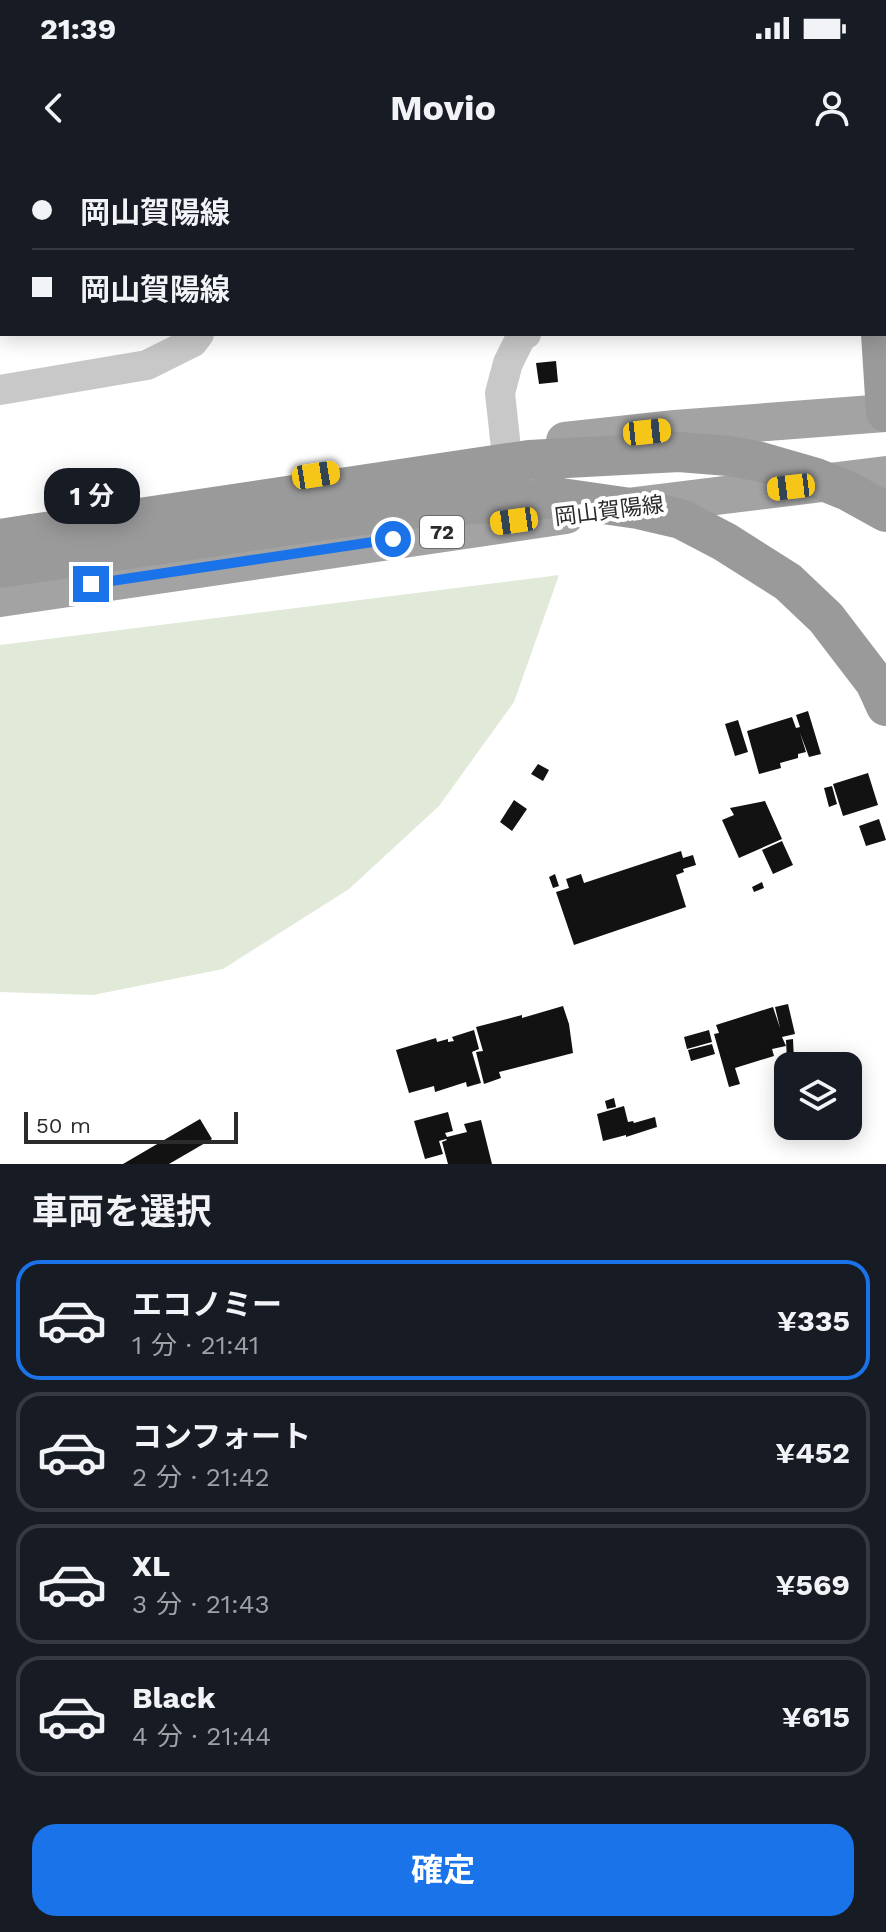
<!DOCTYPE html>
<html lang="ja">
<head>
<meta charset="utf-8">
<style>
	body { margin:0; font-family:"Work Sans","Noto Sans JP",sans-serif; background:#242831; color:#f1f3f6; height:100vh; display:flex; flex-direction:column; font-size:30px; white-space:nowrap }
	* { box-sizing:border-box; margin:0 }
	p { font-size:26px; color:#9ea1a6 }
	.icon { flex:none; width:44px; height:44px; fill:none; stroke:currentColor; stroke-width:2; stroke-linecap:round; stroke-linejoin:round }
	.map { position:relative; height:1004px; overflow:hidden }
	.drawer { display:flex; flex-direction:column; background:#171b24; flex:1 }
	.drawer>* { flex:none }
	.hud { position:absolute; left:0px; top:0px; width:886px; height:176px; box-shadow:0 4px 20px #0003; display:grid; align-content:center; height:176px; padding:0 32px; background:#171b24 }
	.tools { position:absolute; left:774px; top:892px; display:grid; gap:16px }
	.tools a { display:grid; place-items:center; width:88px; height:88px; border-radius:16px; background:#171b24; box-shadow:0 4px 20px #0003; font-size:40px }
	.scale { position:absolute; left:24px; bottom:20px; width:214px; box-sizing:border-box; padding-left:8px; border:4px solid #2b2b2b; border-top:0; font-size:22px; line-height:28px; white-space:nowrap; color:#2b2b2b; -webkit-text-stroke:6px #fff; paint-order:stroke }
	.end { position:absolute; width:36px; height:36px; margin:-18px; border:10px solid #1a73e8; background:#fff; box-shadow:0 0 0 4px #fff }
	.from { border-radius:50% }
	.bubble { position:absolute; height:56px; border-radius:24px; background:#171b24; box-shadow:0 4px 20px #0003; font-size:26px; font-weight:700; line-height:56px; text-align:center }
	.car { position:absolute; width:24px; height:48px; margin:-24px -12px; border-radius:10px; box-shadow:0 0 6px 2px #0007; background:linear-gradient(#f5c518 24%,#345 0 40%,#f5c518 0 76%,#345 0 86%,#f5c518 0) }
	.hud b { display:flex; align-items:center; gap:28px; height:76px; font-size:30px }
	.hud b+b { border-top:2px solid #363941 }
	.hud i { width:20px; height:20px; background:#f1f3f6 }
	ul { padding:0; list-style:none }
	li { display:flex; align-items:center; gap:24px; height:120px; margin:0 16px 12px; padding:0 16px; border:4px solid #363941; border-radius:24px }
	li div { flex:1 }
	li b { display:block; font-size:30px }
	li em { font-style:normal; font-weight:700 }
	li.selected { border-color:#1a73e8 }
	li>.icon { width:72px; height:72px; stroke-width:1.5 }
	h2 { padding:0 32px; font-size:36px; line-height:96px }
	.action { display:flex; gap:16px; margin-top:auto; padding:16px 32px }
	.action a { flex:1; height:92px; border-radius:24px; background:#1a73e8; color:#fff; font-size:32px; font-weight:700; line-height:92px; text-align:center }
	.status { display:flex; justify-content:space-between; align-items:center; height:56px; padding:0 40px; background:#171b24; direction:ltr }
	.status svg { height:22px; fill:currentColor }
	header { display:flex; justify-content:space-between; align-items:center; height:104px; padding:0 32px; background:#171b24; font-size:36px; font-weight:700 }
	.map>svg:first-child { display:block }
</style>
</head>
<body>
<div class="status"><b>21:39</b><svg viewBox="0 0 49 12"><path d="M0 12V9h3v3zM5 12V6h3v6zM10 12V3h3v9zM15 12V0h3v12zM26 1h20v11H26zM47 4h2v5h-2z"/></svg></div>
<header><svg class="icon" aria-label="back" viewBox="0 0 24 24"><path d="M15 5l-7 7 7 7"/></svg>Movio<svg class="icon" aria-label="person" viewBox="0 0 24 24"><circle cx="12" cy="8" r="4"/><path d="M4 21q1-7 8-7t8 7"/></svg></header>
<div class="map">
<svg width="886" height="1004" viewBox="0 0 886 1004">
	<rect width="100%" height="100%" fill="#fff"/>
	<path fill="#e1e9d9" d="M 0,0 L 189,0 L 190,2 L 2,2 L 2,88 L 0,87 Z
		M 559,415 L 514,542 L 439,646 L 349,729 L 223,809 L 93,835 L 0,832 L 0,485 Z"/>
	<path fill="#121212" d="M 556,201 L 558,222 L 539,224 L 536,203 Z
		M 808,551 L 821,594 L 809,597 L 800,573 L 806,592 L 798,594 L 798,598 L 780,603 L 781,608 L 759,614 L 747,571 L 792,557 L 796,568 L 800,567 L 796,555 Z
		M 738,560 L 748,592 L 735,596 L 725,564 Z
		M 538,604 L 549,610 L 543,621 L 531,614 Z
		M 868,613 L 878,645 L 843,656 L 833,624 Z
		M 832,626 L 837,644 L 829,647 L 824,628 Z
		M 514,640 L 527,649 L 512,671 L 500,662 Z
		M 765,641 L 782,679 L 739,698 L 722,660 L 734,655 L 730,648 Z
		M 879,659 L 886,680 L 866,686 L 859,666 Z
		M 782,681 L 793,705 L 773,714 L 762,690 Z
		M 681,691 L 683,698 L 693,695 L 696,705 L 683,709 L 684,712 L 676,715 L 686,747 L 574,785 L 556,732 L 569,728 L 566,719 L 581,714 L 584,723 Z
		M 555,714 L 559,726 L 553,728 L 549,717 Z
		M 762,722 L 764,728 L 754,732 L 752,727 Z
		M 788,844 L 795,874 L 782,877 L 786,886 L 772,889 L 774,896 L 735,908 L 740,924 L 729,927 L 714,874 L 719,873 L 716,865 L 773,847 L 780,868 L 775,847 Z
		M 563,846 L 569,864 L 573,893 L 499,912 L 501,918 L 484,924 L 476,892 L 483,891 L 476,867 L 522,855 L 522,858 Z
		M 474,870 L 479,889 L 472,892 L 481,923 L 467,927 L 466,922 L 435,932 L 434,926 L 409,933 L 396,890 L 436,878 L 437,882 L 448,879 L 448,882 L 454,881 L 452,877 Z
		M 709,870 L 712,882 L 687,889 L 684,877 Z
		M 793,879 L 794,901 L 787,901 L 786,880 Z
		M 712,884 L 715,894 L 691,901 L 688,890 Z
		M 614,938 L 616,947 L 607,949 L 605,941 Z
		M 624,946 L 628,962 L 633,961 L 634,963 L 655,957 L 657,967 L 626,977 L 626,975 L 603,981 L 597,954 Z
		M 448,952 L 453,971 L 445,973 L 447,977 L 467,972 L 464,964 L 481,960 L 492,1004 L 448,1004 L 442,982 L 447,980 L 446,979 L 439,981 L 443,994 L 425,999 L 414,961 Z
		M 200,959 L 212,979 L 169,1004 L 123,1004 Z"/>
	<g fill="none" stroke-linecap="round" stroke-linejoin="round">
		<path stroke="#c8c8c8" stroke-width="30" d="M 591,0 L 599,2
			M 244,2 L 246,0
			M 0,230 L 147,205 L 193,182 L 199,174
			M 510,325 L 500,233 L 508,203 L 521,177 L 526,174"/>
		<path stroke="#a3a3a3" stroke-width="38" d="M 565,281 L 675,269 L 886,253
			M 635,346 L 886,315
			M 0,438 L 566,355"/>
		<path stroke="#9a9a9a" stroke-width="40" d="M 871,0 L 871,2
			M 881,174 L 886,252
			M 0,379 L 32,374
			M 0,408 L 340,358"/>
		<path stroke="#9a9a9a" stroke-width="40" d="M 340,358 L 405,349 L 561,338 L 638,349 L 681,359 L 725,382 L 788,422 L 826,458 L 875,522 L 886,546
			M 32,374 L 529,300 L 679,292 L 729,296 L 757,301 L 816,318 L 848,331 L 886,352"/>
	</g>
	<g fill="none" stroke-linecap="round" stroke-linejoin="round">
		<path stroke="#1a73e8" stroke-width="10" d="M 91,424 L 393,379"/>
	</g>
	<g text-anchor="middle" stroke-width="8" stroke-linejoin="round" paint-order="stroke">
		<rect fill="#fff" stroke="#6b6b6b" stroke-width="2" x="420" y="356" width="44" height="32" rx="6"/>
		<g font-size="20" font-weight="bold" fill="#2b2b2b">
			<text x="442" y="379">72</text>
		</g>
		<g font-size="22" fill="#2b2b2b" stroke="#fff">
			<text transform="translate(609 350) rotate(-7)" y="8">岡山賀陽線</text>
		</g>
	</g>
</svg>
<div class="tools">
<a><svg class="icon" aria-label="layers" viewBox="0 0 24 24"><path d="M12 4l9 5-9 5-9-5zM3 14l9 5 9-5"/></svg></a>
</div>
<div class="scale">50 m</div>
<i class="end from" style="left:393px;top:379px"></i>
<i class="end" style="left:91px;top:424px"></i>
<div class="bubble" style="left:44px;top:308px;width:96px">1 分</div>
<i class="car" style="left:647px;top:272px;rotate:84deg"></i>
<i class="car" style="left:316px;top:315px;rotate:81deg"></i>
<i class="car" style="left:791px;top:327px;rotate:263deg"></i>
<i class="car" style="left:514px;top:361px;rotate:262deg"></i>
<div class="hud">
<b><i class="from"></i>岡山賀陽線</b>
<b><i></i>岡山賀陽線</b>
</div>
</div>
<section class="drawer">
<h2>車両を選択</h2>
<ul>
<li class="selected"><svg class="icon" aria-label="car" viewBox="0 0 24 24"><path d="M5 17H2v-5l4-1 3-4h7l3 4 3 1v5h-3M9 17h6M6 11h13"/><circle cx="7" cy="17" r="2"/><circle cx="17" cy="17" r="2"/></svg><div><b>エコノミー</b><p>1 分 · 21:41</p></div><em>¥335</em></li>
<li><svg class="icon" aria-label="car" viewBox="0 0 24 24"><path d="M5 17H2v-5l4-1 3-4h7l3 4 3 1v5h-3M9 17h6M6 11h13"/><circle cx="7" cy="17" r="2"/><circle cx="17" cy="17" r="2"/></svg><div><b>コンフォート</b><p>2 分 · 21:42</p></div><em>¥452</em></li>
<li><svg class="icon" aria-label="car" viewBox="0 0 24 24"><path d="M5 17H2v-5l4-1 3-4h7l3 4 3 1v5h-3M9 17h6M6 11h13"/><circle cx="7" cy="17" r="2"/><circle cx="17" cy="17" r="2"/></svg><div><b>XL</b><p>3 分 · 21:43</p></div><em>¥569</em></li>
<li><svg class="icon" aria-label="car" viewBox="0 0 24 24"><path d="M5 17H2v-5l4-1 3-4h7l3 4 3 1v5h-3M9 17h6M6 11h13"/><circle cx="7" cy="17" r="2"/><circle cx="17" cy="17" r="2"/></svg><div><b>Black</b><p>4 分 · 21:44</p></div><em>¥615</em></li>
</ul>
<div class="action"><a>確定</a></div>
</section>
</body>
</html>
